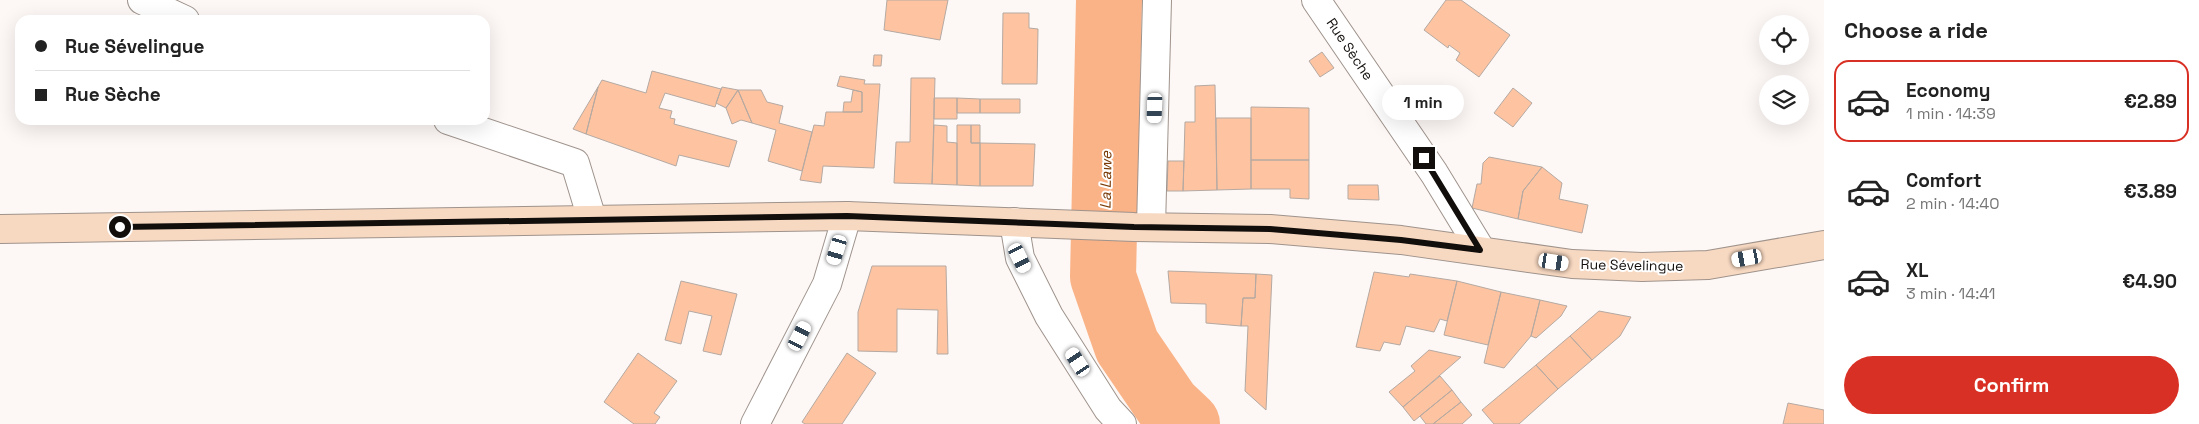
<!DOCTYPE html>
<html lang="en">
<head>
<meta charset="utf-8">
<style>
	body { margin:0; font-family:"Space Grotesk",sans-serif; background:#f2f2f2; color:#222; height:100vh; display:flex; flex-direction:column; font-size:19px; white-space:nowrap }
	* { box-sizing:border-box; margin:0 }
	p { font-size:16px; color:#767676 }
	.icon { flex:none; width:28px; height:28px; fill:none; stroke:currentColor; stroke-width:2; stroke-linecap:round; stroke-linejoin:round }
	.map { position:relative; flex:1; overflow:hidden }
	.details { display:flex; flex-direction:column; background:#fff; width:375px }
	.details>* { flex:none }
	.guide { position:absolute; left:15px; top:15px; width:475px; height:110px; border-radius:15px; box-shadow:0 5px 20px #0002; display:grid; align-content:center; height:110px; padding:0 20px; background:#fff }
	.controls { position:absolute; left:1759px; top:15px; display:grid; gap:10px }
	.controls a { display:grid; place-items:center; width:50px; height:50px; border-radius:50%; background:#fff; box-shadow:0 5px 20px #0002; font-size:25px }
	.end { position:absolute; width:22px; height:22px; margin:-11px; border:6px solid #120e0c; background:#fff; box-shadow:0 0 0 2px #fff }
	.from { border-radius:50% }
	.bubble { position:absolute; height:35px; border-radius:18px; background:#fff; box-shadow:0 5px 20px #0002; font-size:16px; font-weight:700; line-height:35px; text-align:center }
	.car { position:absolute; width:15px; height:30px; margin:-15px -8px; border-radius:6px; box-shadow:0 0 4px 1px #0007; background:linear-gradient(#fff 24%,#345 0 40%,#fff 0 76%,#345 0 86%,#fff 0) }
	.guide b { display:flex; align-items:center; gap:18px; height:48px; font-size:19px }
	.guide b+b { border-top:1px solid #e0e0e0 }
	.guide i { width:12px; height:12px; background:#222 }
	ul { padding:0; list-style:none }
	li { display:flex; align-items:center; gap:15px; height:82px; margin:0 10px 8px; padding:0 10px; border:2px solid transparent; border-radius:15px }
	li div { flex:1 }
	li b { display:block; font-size:19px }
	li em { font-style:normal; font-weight:700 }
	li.active { border-color:#d93025 }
	li>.icon { width:45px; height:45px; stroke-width:1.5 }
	h2 { padding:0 20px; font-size:22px; line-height:60px }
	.primary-button { display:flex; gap:10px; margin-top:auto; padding:10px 20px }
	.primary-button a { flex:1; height:58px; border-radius:30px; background:#d93025; color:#fff; font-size:20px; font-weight:700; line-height:58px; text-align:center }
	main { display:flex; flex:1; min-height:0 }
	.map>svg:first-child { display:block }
</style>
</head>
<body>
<main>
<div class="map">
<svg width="1824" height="424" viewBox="0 0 1824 424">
	<rect width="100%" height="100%" fill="#fdf8f5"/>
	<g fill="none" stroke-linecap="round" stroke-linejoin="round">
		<path stroke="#fab287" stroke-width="66" d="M 1109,0 L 1103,277 L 1127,346 L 1168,406 L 1187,424"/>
	</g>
	<path fill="#fec4a1" stroke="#b5a9a2" d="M 887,0 L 948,0 L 940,40 L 884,30 Z
		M 1446,0 L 1461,0 L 1510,35 L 1479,77 L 1456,60 L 1460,53 L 1449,45 L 1448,48 L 1424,30 Z
		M 1003,13 L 1029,13 L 1029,28 L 1038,29 L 1037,84 L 1002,84 Z
		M 1322,52 L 1334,68 L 1320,77 L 1309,61 Z
		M 874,55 L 882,55 L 881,66 L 873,66 Z
		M 652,71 L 721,89 L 715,107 L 665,93 L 659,108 L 672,111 L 670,118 L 675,119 L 674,124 L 737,141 L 729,167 L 679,155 L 676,166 L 586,134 L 598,87 L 602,80 L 646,93 Z
		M 840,76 L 865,80 L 864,84 L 880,84 L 874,168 L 823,166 L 821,183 L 800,180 L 814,125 L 824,126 L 826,112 L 862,112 L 862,92 L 837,86 Z
		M 911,78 L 935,78 L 932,184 L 894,183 L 896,142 L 910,142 Z
		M 1215,85 L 1217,190 L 1183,191 L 1185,122 L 1195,122 L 1195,86 Z
		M 598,87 L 586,134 L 573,129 Z
		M 722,87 L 738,90 L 726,108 L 716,103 Z
		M 1513,88 L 1532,103 L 1513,127 L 1494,113 Z
		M 738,90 L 761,90 L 767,102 L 783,106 L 779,123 L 812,132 L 802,171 L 768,161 L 776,130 L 752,123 Z
		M 738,90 L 752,123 L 741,120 L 732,124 L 726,108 Z
		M 853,90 L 862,92 L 862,112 L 843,112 L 844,102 L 851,102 Z
		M 934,98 L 957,98 L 957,119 L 934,119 Z
		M 957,98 L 980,99 L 980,113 L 957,113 Z
		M 980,99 L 1020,99 L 1020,113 L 980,113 Z
		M 1251,107 L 1309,108 L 1309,160 L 1251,160 Z
		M 1216,118 L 1251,118 L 1251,189 L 1217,190 Z
		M 934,125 L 947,126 L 947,142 L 957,143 L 957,185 L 932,184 Z
		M 957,125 L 971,125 L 971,143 L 980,143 L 980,186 L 957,185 Z
		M 971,125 L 980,125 L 980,143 L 971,143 Z
		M 980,143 L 1035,144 L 1033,186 L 980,186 Z
		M 1489,157 L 1542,167 L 1523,191 L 1518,219 L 1472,208 L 1477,184 L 1481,184 L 1483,163 Z
		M 1251,160 L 1309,160 L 1309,199 L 1290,198 L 1290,189 L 1251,189 Z
		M 1168,161 L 1184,161 L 1183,191 L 1167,191 Z
		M 1542,167 L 1562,183 L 1559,199 L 1588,205 L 1582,233 L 1518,219 L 1523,191 Z
		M 1348,185 L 1378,185 L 1379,200 L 1348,199 Z
		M 872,266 L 946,266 L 948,354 L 937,354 L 938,310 L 897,309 L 897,352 L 858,351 L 858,312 Z
		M 1168,271 L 1256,274 L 1255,298 L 1243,298 L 1241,326 L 1206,323 L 1206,304 L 1171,303 Z
		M 1374,272 L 1409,277 L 1410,274 L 1457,281 L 1447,321 L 1440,319 L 1434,332 L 1406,326 L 1400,345 L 1384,342 L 1380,351 L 1356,347 Z
		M 1256,274 L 1272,275 L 1266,410 L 1245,391 L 1248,326 L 1241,326 L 1243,298 L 1255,298 Z
		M 681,281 L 737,294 L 721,355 L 703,351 L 712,316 L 689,311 L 681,344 L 665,340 Z
		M 1457,281 L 1501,292 L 1488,345 L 1444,335 Z
		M 1501,292 L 1540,300 L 1531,336 L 1504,368 L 1484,363 Z
		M 1540,300 L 1567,306 L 1561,316 L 1536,338 L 1531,336 Z
		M 1599,311 L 1631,317 L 1620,336 L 1592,360 L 1570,336 Z
		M 1570,336 L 1592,360 L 1558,389 L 1536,365 Z
		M 1429,350 L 1461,357 L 1403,407 L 1389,392 L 1415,371 L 1411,366 Z
		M 638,353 L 677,381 L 654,413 L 660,417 L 655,424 L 634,424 L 604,402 Z
		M 847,353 L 876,373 L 842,424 L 805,424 L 802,422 Z
		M 1536,365 L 1558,389 L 1519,424 L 1494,424 L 1482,410 Z
		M 1440,376 L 1452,390 L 1414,421 L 1403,407 Z
		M 1452,390 L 1461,402 L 1433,424 L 1426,424 L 1420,416 Z
		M 1461,402 L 1472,415 L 1462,424 L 1433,424 Z
		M 1788,403 L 1824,410 L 1824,424 L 1783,424 Z"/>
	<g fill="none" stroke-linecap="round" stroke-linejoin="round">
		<defs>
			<path id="minor" d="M 142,0 L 185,20
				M 1316,0 L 1434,173 L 1481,250
				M 448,120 L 575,163 L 592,219
				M 1014,222 L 1020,258 L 1049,316 L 1108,409 L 1122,424
				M 1151,227 L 1157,0
				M 755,424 L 827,284 L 847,216"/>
			<path id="secondary" d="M 0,229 L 847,216 L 1134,227 L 1270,229 L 1401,240 L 1572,264 L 1642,267 L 1708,265 L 1824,245"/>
		</defs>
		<use href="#minor" stroke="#9f938c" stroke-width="30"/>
		<use href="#secondary" stroke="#9f938c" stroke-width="30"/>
		<use href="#minor" stroke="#fff" stroke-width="28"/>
		<use href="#secondary" stroke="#f7d8c1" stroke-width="28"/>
	</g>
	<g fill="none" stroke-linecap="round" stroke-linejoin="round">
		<path stroke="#120e0c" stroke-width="6" d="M 120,227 L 847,216 L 1134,227 L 1270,229 L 1401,240 L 1480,250 L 1424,158"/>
	</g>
	<g text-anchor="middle" stroke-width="4" stroke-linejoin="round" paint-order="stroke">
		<g font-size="14" fill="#120e0c" stroke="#fff">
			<text transform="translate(1350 49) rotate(56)" y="5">Rue Sèche</text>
			<text transform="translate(1632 265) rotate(1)" y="5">Rue Sévelingue</text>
		</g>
		<g font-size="15" font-style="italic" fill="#7a3b08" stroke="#fff">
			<text transform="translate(1106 180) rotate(-89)" y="5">La Lawe</text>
		</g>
	</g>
</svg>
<div class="controls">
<a><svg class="icon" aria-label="locate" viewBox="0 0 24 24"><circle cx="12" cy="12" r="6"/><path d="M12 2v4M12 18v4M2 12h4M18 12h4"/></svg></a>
<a><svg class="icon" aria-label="layers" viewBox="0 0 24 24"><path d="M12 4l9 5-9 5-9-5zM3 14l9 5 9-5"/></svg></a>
</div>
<i class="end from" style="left:120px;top:227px"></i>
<i class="end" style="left:1424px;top:158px"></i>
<div class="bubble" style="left:1382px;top:85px;width:82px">1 min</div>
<i class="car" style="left:1155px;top:108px;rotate:182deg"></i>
<i class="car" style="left:837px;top:250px;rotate:197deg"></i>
<i class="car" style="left:1020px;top:258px;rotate:154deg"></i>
<i class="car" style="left:1747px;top:258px;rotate:260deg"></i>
<i class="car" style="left:1554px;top:262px;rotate:99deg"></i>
<i class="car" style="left:800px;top:336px;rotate:27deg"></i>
<i class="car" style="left:1078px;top:362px;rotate:327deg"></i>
<div class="guide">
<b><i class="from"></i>Rue Sévelingue</b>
<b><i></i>Rue Sèche</b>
</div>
</div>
<section class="details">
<h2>Choose a ride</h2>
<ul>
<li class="active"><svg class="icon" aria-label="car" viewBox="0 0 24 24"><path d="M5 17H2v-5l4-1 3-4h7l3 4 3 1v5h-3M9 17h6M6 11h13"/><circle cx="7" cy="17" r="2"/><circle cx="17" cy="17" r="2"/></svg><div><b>Economy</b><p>1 min · 14:39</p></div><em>€2.89</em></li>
<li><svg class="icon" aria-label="car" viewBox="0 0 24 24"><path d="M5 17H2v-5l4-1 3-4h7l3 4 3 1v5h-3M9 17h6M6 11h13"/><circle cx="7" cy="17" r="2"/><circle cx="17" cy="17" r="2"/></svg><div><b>Comfort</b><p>2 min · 14:40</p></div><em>€3.89</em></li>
<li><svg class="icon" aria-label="car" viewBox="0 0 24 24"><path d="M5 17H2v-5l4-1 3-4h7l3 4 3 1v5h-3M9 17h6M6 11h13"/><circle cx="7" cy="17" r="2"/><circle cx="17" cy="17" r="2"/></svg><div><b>XL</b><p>3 min · 14:41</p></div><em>€4.90</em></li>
</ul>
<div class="primary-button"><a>Confirm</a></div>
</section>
</main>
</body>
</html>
